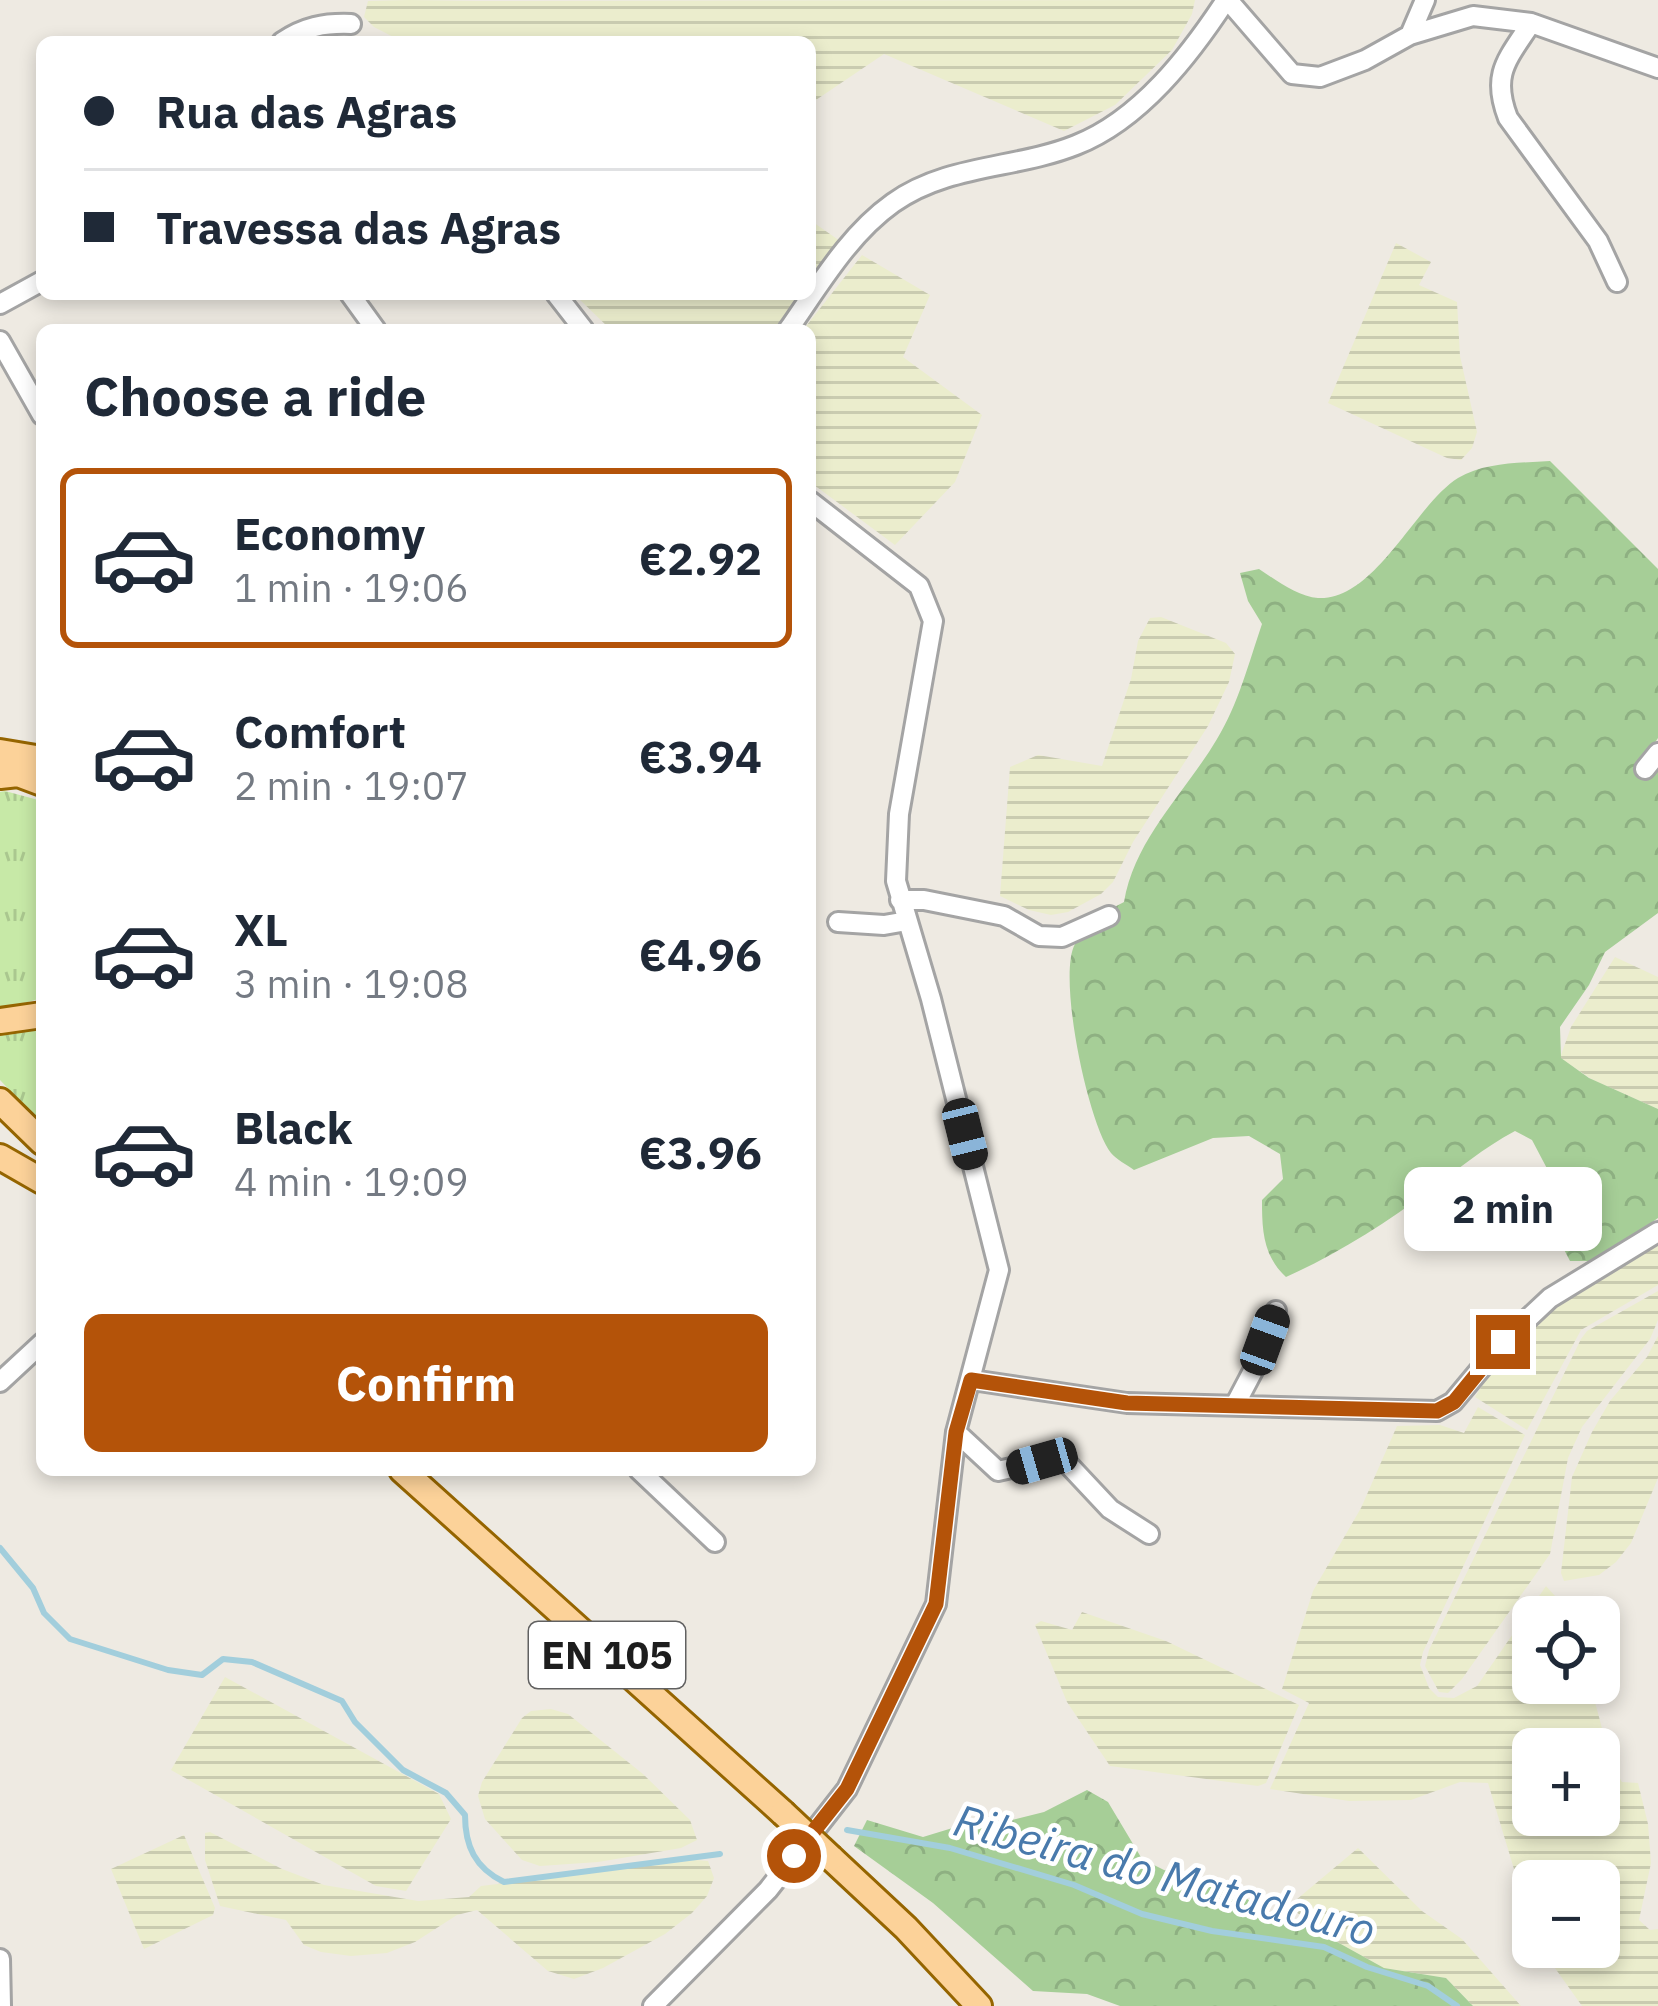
<!DOCTYPE html>
<html lang="en">
<head>
<meta charset="utf-8">
<style>
	body { margin:0; font-family:"IBM Plex Sans",sans-serif; background:#f2f2f3; color:#1f2937; height:100vh; display:flex; flex-direction:column; font-size:45px; white-space:nowrap }
	* { box-sizing:border-box; margin:0 }
	p { font-size:39px; color:#747a83 }
	.icon { flex:none; width:66px; height:66px; fill:none; stroke:currentColor; stroke-width:2; stroke-linecap:round; stroke-linejoin:round }
	.map { position:relative; flex:1; overflow:hidden }
	.drawer { position:absolute; left:36px; top:324px; width:780px; height:1152px; display:flex; flex-direction:column; background:#fff; border-radius:18px; box-shadow:0 6px 18px #0003 }
	.drawer>* { flex:none }
	.guide { position:absolute; left:36px; top:36px; width:780px; height:264px; border-radius:18px; box-shadow:0 6px 18px #0003; display:grid; align-content:center; height:264px; padding:0 48px; background:#fff }
	.controls { position:absolute; left:1512px; top:1596px; display:grid; gap:24px }
	.controls a { display:grid; place-items:center; width:108px; height:108px; border-radius:18px; background:#fff; box-shadow:0 6px 18px #0003; font-size:60px }
	.end { position:absolute; width:54px; height:54px; margin:-27px; border:15px solid #b45309; background:#fff; box-shadow:0 0 0 6px #fff }
	.from { border-radius:50% }
	.bubble { position:absolute; height:84px; border-radius:18px; background:#fff; box-shadow:0 6px 18px #0003; font-size:39px; font-weight:800; line-height:84px; text-align:center }
	.car { position:absolute; width:36px; height:72px; margin:-36px -18px; border-radius:15px; box-shadow:0 0 9px 3px #0007; background:linear-gradient(#222 24%,#8ab4d8 0 40%,#222 0 76%,#8ab4d8 0 86%,#222 0) }
	.guide b { display:flex; align-items:center; gap:42px; height:114px; font-size:45px }
	.guide b+b { border-top:3px solid #e0e1e3 }
	.guide i { width:30px; height:30px; background:#1f2937 }
	ul { padding:0; list-style:none }
	li { display:flex; align-items:center; gap:36px; height:180px; margin:0 24px 18px; padding:0 24px; border:6px solid transparent; border-radius:18px }
	li div { flex:1 }
	li b { display:block; font-size:45px }
	li em { font-style:normal; font-weight:800 }
	li.active { border-color:#b45309 }
	li>.icon { width:108px; height:108px; stroke-width:1.5 }
	h2 { padding:0 48px; font-size:54px; line-height:144px }
	.action { display:flex; gap:24px; margin-top:auto; padding:24px 48px }
	.action a { flex:1; height:138px; border-radius:18px; background:#b45309; color:#fff; font-size:48px; font-weight:800; line-height:138px; text-align:center }
	.map>svg:first-child { display:block }
</style>
</head>
<body>
<div class="map">
<svg width="1658" height="2006" viewBox="0 0 1658 2006">
	<defs>
		<pattern id="farmland-rules" width="6" height="5" patternUnits="userSpaceOnUse" patternTransform="scale(3)"><rect width="6" height="5" fill="#ebedcd"/><path d="M0 2.5h6" fill="none" stroke="#c9cbb0"/></pattern>
		<pattern id="grass-tufts" width="24" height="20" patternUnits="userSpaceOnUse" patternTransform="scale(3)"><rect width="24" height="20" fill="#c7e9a7"/><path d="M3 7l-1-3M5 7V3M7 7l1-3M15 17l-1-3M17 17v-4M19 17l1-3" fill="none" stroke="#aac78f"/></pattern>
		<pattern id="forest-crowns" width="20" height="18" patternUnits="userSpaceOnUse" patternTransform="scale(3)"><rect width="20" height="18" fill="#a6ce97"/><path d="M2 6a3 3 0 1 1 6 0M12 15a3 3 0 1 1 6 0" fill="none" stroke="#8eb082"/></pattern>
	</defs>
	<rect width="100%" height="100%" fill="#eeeae2"/>
	<path fill="url(#farmland-rules)" fill-rule="evenodd" d="M 409,0 L 477,1 L 1195,0 L 1192,14 L 1172,50 L 1115,105 L 1064,131 L 884,54 L 810,104 L 810,42 L 403,42 L 374,27 L 364,17 L 368,1 Z
		M 810,220 L 840,241 L 810,281 Z
		M 1396,243 L 1431,262 L 1419,285 L 1457,302 L 1460,356 L 1477,432 L 1472,448 L 1461,460 L 1447,458 L 1328,403 Z
		M 862,255 L 930,295 L 903,357 L 982,415 L 955,482 L 895,545 L 810,482 L 810,330 L 803,330 Z
		M 574,294 L 800,294 L 775,330 L 611,330 Z
		M 1161,617 L 1226,643 L 1235,654 L 1229,682 L 1208,726 L 1133,842 L 1113,882 L 1101,894 L 1068,912 L 1051,915 L 1029,910 L 1000,896 L 1010,767 L 1038,755 L 1102,766 L 1131,679 L 1138,641 L 1150,618 Z
		M 1615,957 L 1658,977 L 1658,1109 L 1593,1080 L 1560,1058 L 1571,1027 Z
		M 1658,1241 L 1658,1285 L 1581,1330 L 1527,1430 L 1475,1397 L 1493,1368 L 1547,1313 Z
		M 1658,1291 L 1658,1320 L 1650,1339 L 1582,1427 L 1568,1458 L 1550,1554 L 1462,1679 L 1448,1693 L 1439,1692 L 1425,1666 L 1429,1650 L 1581,1339 L 1587,1331 Z
		M 1658,1336 L 1658,1478 L 1631,1543 L 1616,1562 L 1599,1575 L 1564,1581 L 1561,1573 L 1572,1477 L 1592,1432 L 1610,1401 L 1647,1357 Z
		M 1478,1407 L 1525,1435 L 1423,1652 L 1420,1665 L 1429,1688 L 1438,1697 L 1454,1698 L 1477,1686 L 1546,1586 L 1564,1606 L 1570,1617 L 1533,1617 L 1533,1683 L 1590,1683 L 1612,1766 L 1622,1782 L 1638,1783 L 1648,1824 L 1651,1863 L 1639,1920 L 1650,1930 L 1658,1929 L 1658,2006 L 1582,2006 L 1540,1947 L 1599,1947 L 1599,1881 L 1533,1881 L 1533,1932 L 1488,1783 L 1460,1782 L 1411,1800 L 1349,1801 L 1270,1789 L 1309,1703 L 1282,1689 L 1313,1591 L 1361,1508 L 1397,1426 L 1440,1425 L 1464,1433 ZM 1533,1749 L 1599,1749 L 1599,1815 L 1533,1815 Z
		M 1082,1612 L 1166,1641 L 1299,1705 L 1266,1783 L 1258,1786 L 1110,1766 L 1067,1702 L 1035,1625 L 1041,1621 L 1072,1630 Z
		M 225,1677 L 439,1794 L 451,1819 L 406,1891 L 376,1886 L 171,1770 Z
		M 551,1709 L 568,1714 L 643,1774 L 690,1820 L 697,1840 L 681,1848 L 598,1862 L 540,1866 L 522,1860 L 485,1819 L 478,1796 L 482,1782 L 522,1718 L 531,1711 Z
		M 210,1832 L 282,1869 L 324,1885 L 418,1901 L 469,1897 L 481,1886 L 695,1860 L 708,1861 L 714,1878 L 707,1896 L 692,1913 L 665,1934 L 603,1968 L 574,1979 L 548,1971 L 477,1910 L 457,1915 L 415,1942 L 387,1953 L 351,1956 L 321,1952 L 304,1945 L 286,1920 L 220,1906 L 205,1860 L 205,1833 Z
		M 184,1835 L 215,1908 L 213,1915 L 144,1949 L 111,1869 Z
		M 1358,1848 L 1422,1911 L 1462,1939 L 1521,2006 L 1473,2006 L 1446,1978 L 1384,1968 L 1312,1928 L 1290,1905 Z"/>
	<path fill="url(#grass-tufts)" d="M 5,791 L 42,801 L 42,998 L 0,1010 L 0,792 Z
		M 42,1026 L 42,1124 L 0,1080 L 0,1035 Z"/>
	<path fill="url(#forest-crowns)" d="M 1550,461 L 1658,569 L 1658,738 L 1635,772 L 1651,778 L 1658,770 L 1658,913 L 1605,952 L 1589,985 L 1560,1027 L 1561,1058 L 1589,1078 L 1658,1109 L 1658,1218 L 1597,1261 L 1570,1261 L 1556,1234 L 1562,1197 L 1532,1140 L 1515,1131 C 1483,1148 1459,1169 1430,1190 C 1385,1224 1337,1254 1286,1277 C 1263,1256 1262,1230 1262,1200 L 1283,1179 L 1280,1154 L 1249,1136 L 1213,1138 L 1134,1170 C 1127,1165 1116,1159 1111,1153 C 1088,1124 1057,976 1075,944 C 1086,924 1105,912 1124,902 C 1135,838 1185,793 1217,739 C 1238,705 1249,662 1262,624 L 1248,601 L 1240,573 L 1259,569 C 1276,580 1298,597 1318,598 C 1375,601 1415,505 1458,478 C 1485,462 1520,463 1550,461 Z
		M 1087,1790 L 1108,1802 L 1142,1859 L 1164,1870 L 1227,1884 L 1262,1910 L 1312,1928 L 1384,1968 L 1446,1978 L 1473,2006 L 1120,2006 L 1087,1994 L 1033,1991 L 933,1903 L 854,1846 L 867,1820 L 923,1837 L 959,1826 L 1004,1822 L 1044,1812 Z"/>
	<g fill="none" stroke-linecap="round" stroke-linejoin="round">
		<path stroke="#a2cedc" stroke-width="6" d="M 0,1548 L 33,1588 L 44,1613 L 70,1639 L 168,1670 L 202,1675 L 223,1659 L 252,1662 L 342,1701 L 355,1722 L 403,1770 L 446,1793 L 465,1815 C 465,1846 475,1868 504,1882 L 720,1854
			M 847,1830 L 950,1848 L 1074,1885 L 1142,1914 L 1212,1931 L 1324,1947 L 1367,1967 L 1428,1986 L 1457,2006"/>
		<defs>
			<path id="minor" d="M 1228,0 L 1292,74 L 1320,77 L 1365,60 L 1410,35 L 1473,16 L 1531,23 L 1658,68
				M 1531,23 C 1507,60 1491,74 1508,118 L 1598,241 L 1617,282
				M 1410,35 L 1425,0
				M 282,42 C 304,27 324,23 351,24
				M 350,294 L 376,330
				M 556,294 L 584,330
				M 0,304 L 42,281
				M 788,330 C 819,286 848,235 893,203 C 948,164 1016,169 1076,145 C 1140,120 1190,55 1226,0
				M 0,341 L 42,415
				M 1645,769 L 1658,753
				M 900,900 L 924,900 L 1004,916 L 1039,936 L 1062,937 L 1109,916
				M 838,922 L 884,925 L 907,921
				M 972,1380 L 1127,1403 L 1437,1411 L 1453,1402 L 1503,1342 L 1550,1298 L 1658,1232
				M 0,1382 L 42,1343
				M 1235,1405 L 1254,1369 L 1276,1311
				M 956,1432 L 998,1471 L 1042,1461 L 1065,1461 L 1110,1509 L 1149,1534
				M 639,1470 L 715,1542
				M 0,1959 L 1,2006
				M 653,2006 L 768,1890 L 847,1789 L 936,1604 L 956,1432 L 999,1270 L 931,999 L 896,881 L 899,814 L 933,621 L 919,586 L 810,501"/>
			<path id="major" d="M 0,752 L 42,759
				M 0,776 L 18,774 L 42,783
				M 0,1021 L 42,1015
				M 0,1101 L 42,1142
				M 0,1157 L 42,1181
				M 402,1470 L 783,1813
				M 831,1858 L 906,1928 L 979,2006"/>
		</defs>
		<use href="#minor" stroke="#a4a4a4" stroke-width="24"/>
		<use href="#major" stroke="#956500" stroke-width="30"/>
		<use href="#minor" stroke="#fff" stroke-width="18"/>
		<use href="#major" stroke="#fcd299" stroke-width="24"/>
		<defs>
			<path id="major-bridge" d="M 783,1813 L 831,1858"/>
		</defs>
		<use href="#major-bridge" stroke="#956500" stroke-width="30" stroke-linecap="butt"/>
		<use href="#major-bridge" stroke="#fcd299" stroke-width="24"/>
	</g>
	<g fill="none" stroke-linecap="round" stroke-linejoin="round">
		<path stroke="#b45309" stroke-width="15" d="M 794,1856 L 847,1789 L 936,1604 L 956,1432 L 971,1380 L 1127,1403 L 1437,1411 L 1454,1402 L 1503,1342"/>
	</g>
	<g text-anchor="middle" stroke-width="9" stroke-linejoin="round" paint-order="stroke">
		<rect fill="#fff" stroke="#616161" stroke-width="3" x="529" y="1622" width="156" height="66" rx="9"/>
		<g font-size="39" font-weight="bold" fill="#1d1d1d">
			<text x="607" y="1669">EN 105</text>
		</g>
		<g font-size="45" font-style="italic" fill="#497aac" stroke="#fff">
			<text transform="translate(1165 1875) rotate(15)" y="16">Ribeira do Matadouro</text>
		</g>
	</g>
</svg>
<div class="controls">
<a><svg class="icon" aria-label="locate" viewBox="0 0 24 24"><circle cx="12" cy="12" r="6"/><path d="M12 2v4M12 18v4M2 12h4M18 12h4"/></svg></a>
<a>+</a>
<a>−</a>
</div>
<i class="end from" style="left:794px;top:1856px"></i>
<i class="end" style="left:1503px;top:1342px"></i>
<div class="bubble" style="left:1404px;top:1167px;width:198px">2 min</div>
<i class="car" style="left:965px;top:1134px;rotate:166deg"></i>
<i class="car" style="left:1265px;top:1340px;rotate:20deg"></i>
<i class="car" style="left:1042px;top:1461px;rotate:254deg"></i>
<div class="guide">
<b><i class="from"></i>Rua das Agras</b>
<b><i></i>Travessa das Agras</b>
</div>
<section class="drawer">
<h2>Choose a ride</h2>
<ul>
<li class="active"><svg class="icon" aria-label="car" viewBox="0 0 24 24"><path d="M5 17H2v-5l4-1 3-4h7l3 4 3 1v5h-3M9 17h6M6 11h13"/><circle cx="7" cy="17" r="2"/><circle cx="17" cy="17" r="2"/></svg><div><b>Economy</b><p>1 min · 19:06</p></div><em>€2.92</em></li>
<li><svg class="icon" aria-label="car" viewBox="0 0 24 24"><path d="M5 17H2v-5l4-1 3-4h7l3 4 3 1v5h-3M9 17h6M6 11h13"/><circle cx="7" cy="17" r="2"/><circle cx="17" cy="17" r="2"/></svg><div><b>Comfort</b><p>2 min · 19:07</p></div><em>€3.94</em></li>
<li><svg class="icon" aria-label="car" viewBox="0 0 24 24"><path d="M5 17H2v-5l4-1 3-4h7l3 4 3 1v5h-3M9 17h6M6 11h13"/><circle cx="7" cy="17" r="2"/><circle cx="17" cy="17" r="2"/></svg><div><b>XL</b><p>3 min · 19:08</p></div><em>€4.96</em></li>
<li><svg class="icon" aria-label="car" viewBox="0 0 24 24"><path d="M5 17H2v-5l4-1 3-4h7l3 4 3 1v5h-3M9 17h6M6 11h13"/><circle cx="7" cy="17" r="2"/><circle cx="17" cy="17" r="2"/></svg><div><b>Black</b><p>4 min · 19:09</p></div><em>€3.96</em></li>
</ul>
<div class="action"><a>Confirm</a></div>
</section>
</div>
</body>
</html>
